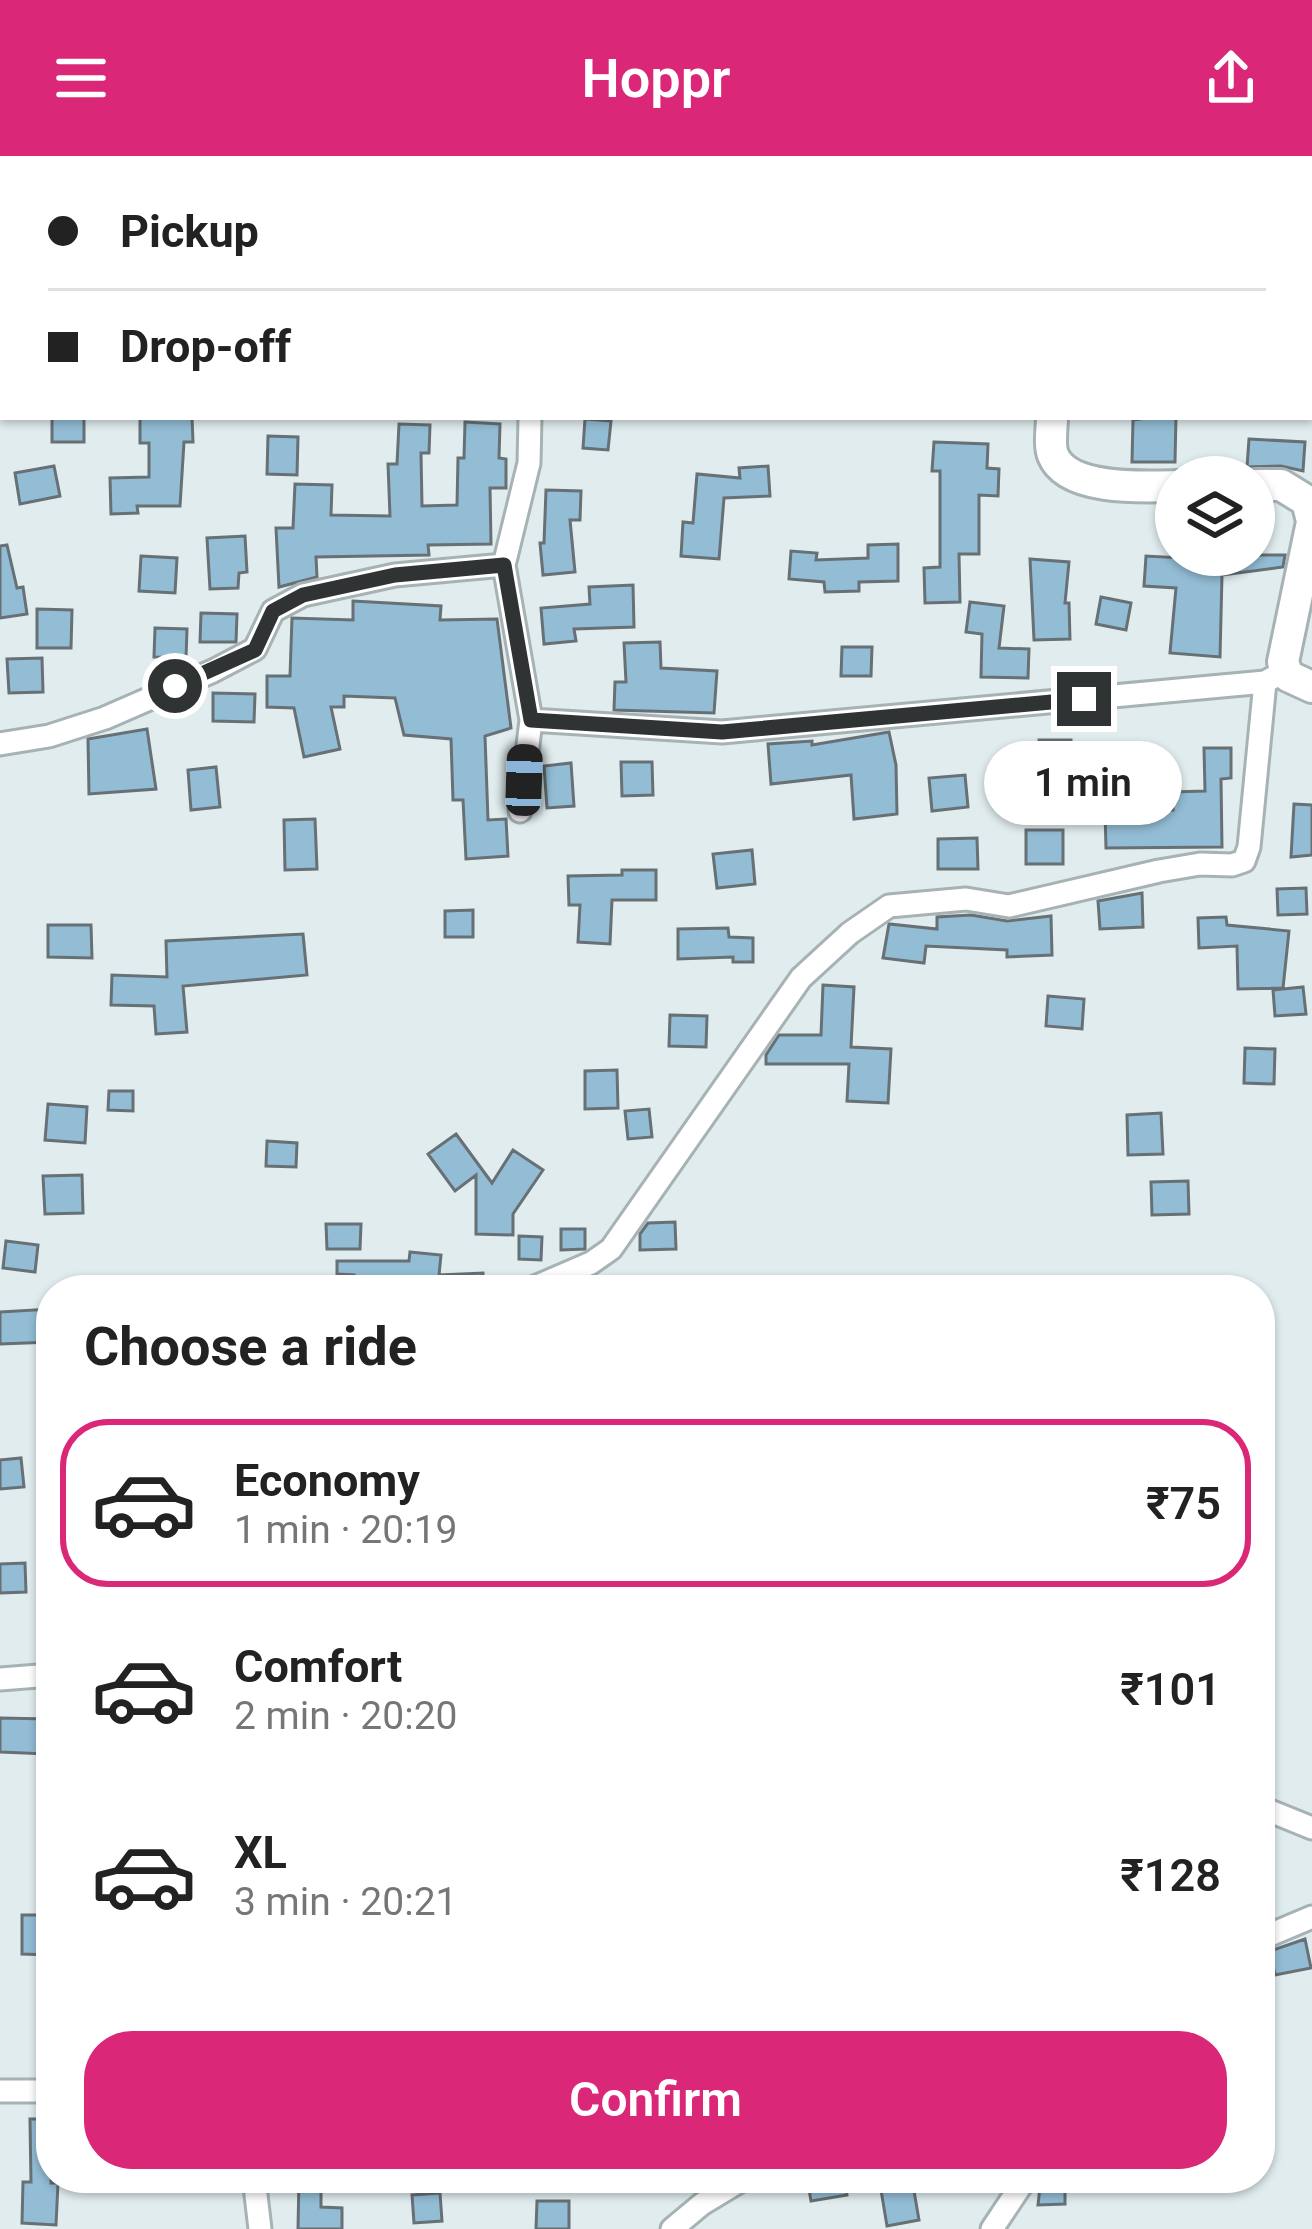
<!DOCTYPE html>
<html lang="en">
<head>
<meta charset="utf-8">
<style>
	body { margin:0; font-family:Roboto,sans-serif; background:#f6f6f6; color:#222; height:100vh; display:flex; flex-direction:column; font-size:45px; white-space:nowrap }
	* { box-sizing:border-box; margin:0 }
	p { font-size:39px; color:#767676 }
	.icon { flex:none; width:66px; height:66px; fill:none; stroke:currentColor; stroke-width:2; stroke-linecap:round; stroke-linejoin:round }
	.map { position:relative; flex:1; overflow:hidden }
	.sheet { position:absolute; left:36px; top:1119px; width:1239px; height:918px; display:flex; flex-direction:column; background:#fff; border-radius:48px; box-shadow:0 3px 9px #0004 }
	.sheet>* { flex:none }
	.top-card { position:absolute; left:0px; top:0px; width:1314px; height:264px; box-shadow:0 3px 9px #0004; display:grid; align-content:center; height:264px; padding:0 48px; background:#fff }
	.tools { position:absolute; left:1155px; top:300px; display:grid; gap:24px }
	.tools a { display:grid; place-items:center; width:120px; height:120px; border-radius:50%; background:#fff; box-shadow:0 3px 9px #0004; font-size:60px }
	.end { position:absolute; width:54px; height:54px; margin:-27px; border:15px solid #2f3334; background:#fff; box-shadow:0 0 0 6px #fff }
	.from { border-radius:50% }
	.bubble { position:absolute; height:84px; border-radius:42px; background:#fff; box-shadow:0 3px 9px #0004; font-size:39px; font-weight:600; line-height:84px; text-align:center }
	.car { position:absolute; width:36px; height:72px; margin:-36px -18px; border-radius:15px; box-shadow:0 0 9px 3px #0007; background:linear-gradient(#222 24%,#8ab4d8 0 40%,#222 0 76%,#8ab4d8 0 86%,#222 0) }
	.top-card b { display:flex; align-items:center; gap:42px; height:114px; font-size:45px }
	.top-card b+b { border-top:3px solid #e0e0e0 }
	.top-card i { width:30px; height:30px; background:#222 }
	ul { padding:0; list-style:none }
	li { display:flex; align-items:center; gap:36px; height:168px; margin:0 24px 18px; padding:0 24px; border:6px solid transparent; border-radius:48px }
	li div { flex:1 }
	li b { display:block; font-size:45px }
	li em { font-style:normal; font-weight:600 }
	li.selected { border-color:#db2777 }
	li>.icon { width:108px; height:108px; stroke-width:1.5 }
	h2 { padding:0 48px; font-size:54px; line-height:144px }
	.button { display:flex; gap:24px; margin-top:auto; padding:24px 48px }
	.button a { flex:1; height:138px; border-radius:48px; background:#db2777; color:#fff; font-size:48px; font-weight:600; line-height:138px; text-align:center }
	header { display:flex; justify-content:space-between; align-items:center; height:156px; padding:0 48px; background:#db2777; color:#fff; font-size:54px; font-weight:600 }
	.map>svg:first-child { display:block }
</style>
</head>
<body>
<header><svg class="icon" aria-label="menu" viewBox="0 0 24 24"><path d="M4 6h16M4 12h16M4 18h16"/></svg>Hoppr<svg class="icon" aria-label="share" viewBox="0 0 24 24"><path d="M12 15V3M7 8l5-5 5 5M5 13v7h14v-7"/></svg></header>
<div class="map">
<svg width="1312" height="2073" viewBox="0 0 1312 2073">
	<rect width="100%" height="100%" fill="#e0ecee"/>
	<path fill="#93bdd5" stroke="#677075" stroke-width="3" d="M 52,261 L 84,261 L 84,286 L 52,286 Z
		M 140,261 L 192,261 L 193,286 L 184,286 L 180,350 L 137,350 L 138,357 L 111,358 L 110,322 L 149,321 L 149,287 L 140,287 Z
		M 1153,261 L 1176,261 L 1175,306 L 1132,306 L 1133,264 Z
		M 585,263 L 611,265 L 608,294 L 583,292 Z
		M 465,266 L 500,268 L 499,302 L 506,303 L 506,332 L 490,332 L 491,388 L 428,389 L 429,399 L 316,401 L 317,421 L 279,431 L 276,372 L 293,372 L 295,328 L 332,329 L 331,359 L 390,360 L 388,308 L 397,308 L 399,268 L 430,269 L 429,297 L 421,297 L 422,350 L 457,349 L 458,302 L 464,302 Z
		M 268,280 L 298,281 L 297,319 L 267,318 Z
		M 1249,283 L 1305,286 L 1303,315 L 1281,310 L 1247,311 Z
		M 934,286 L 988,288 L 987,312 L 999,313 L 998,340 L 979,339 L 979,398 L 959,398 L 960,446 L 925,447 L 924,412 L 940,411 L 940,315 L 932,315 Z
		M 54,310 L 60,340 L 20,348 L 15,317 Z
		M 768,310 L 770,340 L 724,342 L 719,403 L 681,400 L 683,366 L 693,367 L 697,318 L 740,322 L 739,312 Z
		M 546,334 L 581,335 L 580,364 L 570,364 L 575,416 L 543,419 L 540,387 L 544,387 Z
		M 245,380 L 247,416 L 239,417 L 238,432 L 210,433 L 207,382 Z
		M 898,388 L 898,425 L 859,426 L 859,435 L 825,436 L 824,426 L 789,423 L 791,395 L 817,397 L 816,404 L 868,402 L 868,389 Z
		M 7,389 L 17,432 L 23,431 L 27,458 L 0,462 L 0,390 Z
		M 1201,399 L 1285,399 L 1283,411 L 1222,419 L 1220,501 L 1170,497 L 1176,432 L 1144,430 L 1146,400 L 1201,403 Z
		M 141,400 L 177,402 L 175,437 L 139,435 Z
		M 1030,403 L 1069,406 L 1065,447 L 1069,447 L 1070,483 L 1034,484 Z
		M 633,429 L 634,471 L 574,473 L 576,485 L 544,488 L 541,452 L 590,448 L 589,431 Z
		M 1101,441 L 1131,447 L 1126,474 L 1096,468 Z
		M 353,445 L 441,450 L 440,464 L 497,463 L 511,572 L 485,580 L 488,664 L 506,663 L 508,700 L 466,703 L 463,644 L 453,644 L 451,583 L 404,579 L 395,542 L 344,540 L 344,551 L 331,551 L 340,593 L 304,601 L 294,552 L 267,551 L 267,520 L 290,520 L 292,462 L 353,464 Z
		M 970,446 L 1004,450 L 999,492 L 1029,493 L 1028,522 L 981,521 L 982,478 L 966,476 Z
		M 37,453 L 72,454 L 71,492 L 37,492 Z
		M 201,457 L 237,458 L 236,486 L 200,486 Z
		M 155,472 L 187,473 L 186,502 L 154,501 Z
		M 660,486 L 661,512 L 717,515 L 714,557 L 614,554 L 615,526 L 626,526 L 624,487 Z
		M 842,491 L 872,491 L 871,520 L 841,520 Z
		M 42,502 L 43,536 L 9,537 L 7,503 Z
		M 213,537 L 255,538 L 254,566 L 213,565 Z
		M 147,573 L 156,633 L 89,638 L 88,583 Z
		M 889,576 L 896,609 L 897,658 L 854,663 L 851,619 L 771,628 L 768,588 L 812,585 L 812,589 Z
		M 1039,584 L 1071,584 L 1071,609 L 1039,609 Z
		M 1204,592 L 1231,592 L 1231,622 L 1221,623 L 1222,691 L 1106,692 L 1105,656 L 1173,654 L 1172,636 L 1205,635 Z
		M 621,606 L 652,606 L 653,639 L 622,640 Z
		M 571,607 L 574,650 L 547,652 L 544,610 Z
		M 216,611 L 220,651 L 191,654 L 188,614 Z
		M 965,619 L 968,651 L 932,655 L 929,622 Z
		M 1294,648 L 1312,649 L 1312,699 L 1291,701 Z
		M 315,663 L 317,713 L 285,714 L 284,664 Z
		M 1026,674 L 1063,674 L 1063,708 L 1026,708 Z
		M 977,682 L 978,713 L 938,713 L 938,683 Z
		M 752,694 L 755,728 L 717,732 L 713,698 Z
		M 622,714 L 656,714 L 656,744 L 612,744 L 610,788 L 578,786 L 580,749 L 569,749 L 568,720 L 622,719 Z
		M 1306,732 L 1307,758 L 1278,759 L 1277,733 Z
		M 1142,737 L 1143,771 L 1100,773 L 1098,745 Z
		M 473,754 L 473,781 L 445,781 L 445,755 Z
		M 971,759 L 1007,765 L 1051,760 L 1052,799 L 1007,801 L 1007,794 L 926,790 L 924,807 L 883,802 L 889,768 L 937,773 L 937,761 Z
		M 1226,761 L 1227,769 L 1289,775 L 1283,832 L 1238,833 L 1237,790 L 1199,792 L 1198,762 Z
		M 48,769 L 91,769 L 92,802 L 48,801 Z
		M 728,772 L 729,781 L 753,782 L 753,806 L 733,806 L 733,801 L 678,803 L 678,773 Z
		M 303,778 L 307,819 L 183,830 L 187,876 L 156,878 L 154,850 L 111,849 L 112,819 L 167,821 L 166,785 Z
		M 823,829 L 854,831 L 851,891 L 891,893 L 888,947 L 847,945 L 849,908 L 766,908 L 766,899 L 779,879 L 821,879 Z
		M 1303,831 L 1306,858 L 1275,860 L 1273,834 Z
		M 1048,840 L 1084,843 L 1082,873 L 1046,870 Z
		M 670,859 L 707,860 L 706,891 L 669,890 Z
		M 1245,892 L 1275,893 L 1274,928 L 1244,927 Z
		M 617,914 L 618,952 L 585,953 L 585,915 Z
		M 109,935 L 133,935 L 133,955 L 108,954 Z
		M 48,948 L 87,951 L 85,987 L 45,984 Z
		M 649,953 L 652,981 L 628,983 L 625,955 Z
		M 1161,957 L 1163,998 L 1128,999 L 1127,959 Z
		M 456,978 L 492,1027 L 513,994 L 543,1014 L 513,1058 L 513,1079 L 476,1078 L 476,1019 L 455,1035 L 428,998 Z
		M 267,985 L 297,987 L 296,1011 L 266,1010 Z
		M 82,1019 L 83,1057 L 45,1058 L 43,1020 Z
		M 1188,1025 L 1189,1058 L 1152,1059 L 1151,1026 Z
		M 675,1066 L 676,1093 L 640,1094 L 640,1078 L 648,1067 Z
		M 326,1068 L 361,1068 L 360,1093 L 327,1093 Z
		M 561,1073 L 585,1073 L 585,1093 L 561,1094 Z
		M 519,1080 L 542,1081 L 541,1104 L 519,1103 Z
		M 6,1085 L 38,1089 L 35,1116 L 3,1112 Z
		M 410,1096 L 441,1099 L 439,1119 L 483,1117 L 483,1134 L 426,1134 L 426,1125 L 382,1121 L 382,1130 L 354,1131 L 354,1119 L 337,1118 L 337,1105 L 409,1105 Z
		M 51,1153 L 51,1186 L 0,1188 L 0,1156 Z
		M 21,1302 L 24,1331 L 0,1333 L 0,1304 Z
		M 25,1407 L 26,1436 L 0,1437 L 0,1408 Z
		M 0,1562 L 48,1563 L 47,1598 L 0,1596 Z
		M 22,1759 L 45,1759 L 45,1773 L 51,1773 L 51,1799 L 22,1798 Z
		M 1305,1783 L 1311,1812 L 1275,1819 L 1270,1795 Z
		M 30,1963 L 51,1963 L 51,2027 L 58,2027 L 56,2069 L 22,2067 L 23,2026 L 31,2026 Z
		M 299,2022 L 321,2022 L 321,2051 L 342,2052 L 342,2073 L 298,2073 Z
		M 807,2022 L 844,2022 L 847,2039 L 811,2045 Z
		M 1041,2022 L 1065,2022 L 1065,2048 L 1038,2049 Z
		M 913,2029 L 919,2064 L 887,2070 L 881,2034 Z
		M 440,2037 L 442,2065 L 414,2067 L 412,2039 Z
		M 537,2045 L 569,2045 L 569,2073 L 536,2073 Z"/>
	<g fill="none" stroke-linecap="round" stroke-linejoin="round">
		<defs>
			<path id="street" d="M 519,0 L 519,3
				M 1295,0 L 1295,3
				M 764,3 L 764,0
				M 1052,3 L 1053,0
				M 1311,90 L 1312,92
				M 504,409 L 531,564 L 520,655
				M 531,564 L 722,576 L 1265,526 L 1276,520
				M 0,588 L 49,580 L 105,562 L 213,515 L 255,493 L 273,455 L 303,439 L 395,419 L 504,409 L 529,307 L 530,261
				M 528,1134 L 591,1107 L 611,1093 L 801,822 L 850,777 L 889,750 L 966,743 L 1009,750 L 1159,715 L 1200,708 L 1232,709 L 1244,705 L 1249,691 L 1265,526
				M 0,1523 L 51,1519
				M 1260,1651 L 1312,1672
				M 1260,1783 L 1312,1761
				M 0,1935 L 51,1935
				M 254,2022 L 260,2073
				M 672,2073 L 702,2048 L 745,2022
				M 992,2073 L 1026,2022"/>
			<path id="secondary" d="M 139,3 L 143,0
				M 0,105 L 3,103
				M 0,220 L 3,220
				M 1052,261 C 1052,272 1049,289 1053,299 C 1067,335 1144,331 1176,330
				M 1254,329 L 1281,329 L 1307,345 L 1312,365
				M 1312,366 L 1283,506 L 1288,520 L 1312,531"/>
			<path id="highway" d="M 0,1 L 1,0
				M 87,3 L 90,0
				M 0,68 L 3,66"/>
		</defs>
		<use href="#street" stroke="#a6b2b4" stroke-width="27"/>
		<use href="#secondary" stroke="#a6b2b4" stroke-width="36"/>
		<use href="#highway" stroke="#a6b2b4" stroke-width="45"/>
		<use href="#street" stroke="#fff" stroke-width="21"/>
		<use href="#secondary" stroke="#fff" stroke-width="30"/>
		<use href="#highway" stroke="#fff" stroke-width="39"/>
	</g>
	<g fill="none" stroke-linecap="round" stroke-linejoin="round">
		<path stroke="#2f3334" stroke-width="15" d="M 175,530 L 255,494 L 273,455 L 303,439 L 395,419 L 504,409 L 531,564 L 722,576 L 1084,543"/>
	</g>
</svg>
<div class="tools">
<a><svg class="icon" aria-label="layers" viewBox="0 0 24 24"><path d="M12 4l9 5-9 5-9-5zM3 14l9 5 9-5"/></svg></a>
</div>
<i class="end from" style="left:175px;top:530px"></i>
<i class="end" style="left:1084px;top:543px"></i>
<div class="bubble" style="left:984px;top:585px;width:198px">1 min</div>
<i class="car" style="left:524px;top:624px;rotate:2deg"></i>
<div class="top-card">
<b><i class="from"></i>Pickup</b>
<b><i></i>Drop-off</b>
</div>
<section class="sheet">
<h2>Choose a ride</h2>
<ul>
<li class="selected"><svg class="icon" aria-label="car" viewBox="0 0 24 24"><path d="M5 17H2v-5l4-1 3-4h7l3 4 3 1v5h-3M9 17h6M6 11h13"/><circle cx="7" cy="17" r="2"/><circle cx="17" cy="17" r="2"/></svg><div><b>Economy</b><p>1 min · 20:19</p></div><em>₹75</em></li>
<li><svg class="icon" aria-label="car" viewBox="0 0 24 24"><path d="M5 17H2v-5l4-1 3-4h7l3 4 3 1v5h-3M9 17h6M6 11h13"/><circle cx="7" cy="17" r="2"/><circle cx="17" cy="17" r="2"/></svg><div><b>Comfort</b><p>2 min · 20:20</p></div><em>₹101</em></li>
<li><svg class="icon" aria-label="car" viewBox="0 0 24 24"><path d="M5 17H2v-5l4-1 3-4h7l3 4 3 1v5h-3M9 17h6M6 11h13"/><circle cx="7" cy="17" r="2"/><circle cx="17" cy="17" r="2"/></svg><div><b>XL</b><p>3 min · 20:21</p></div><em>₹128</em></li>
</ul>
<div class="button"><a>Confirm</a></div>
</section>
</div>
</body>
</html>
